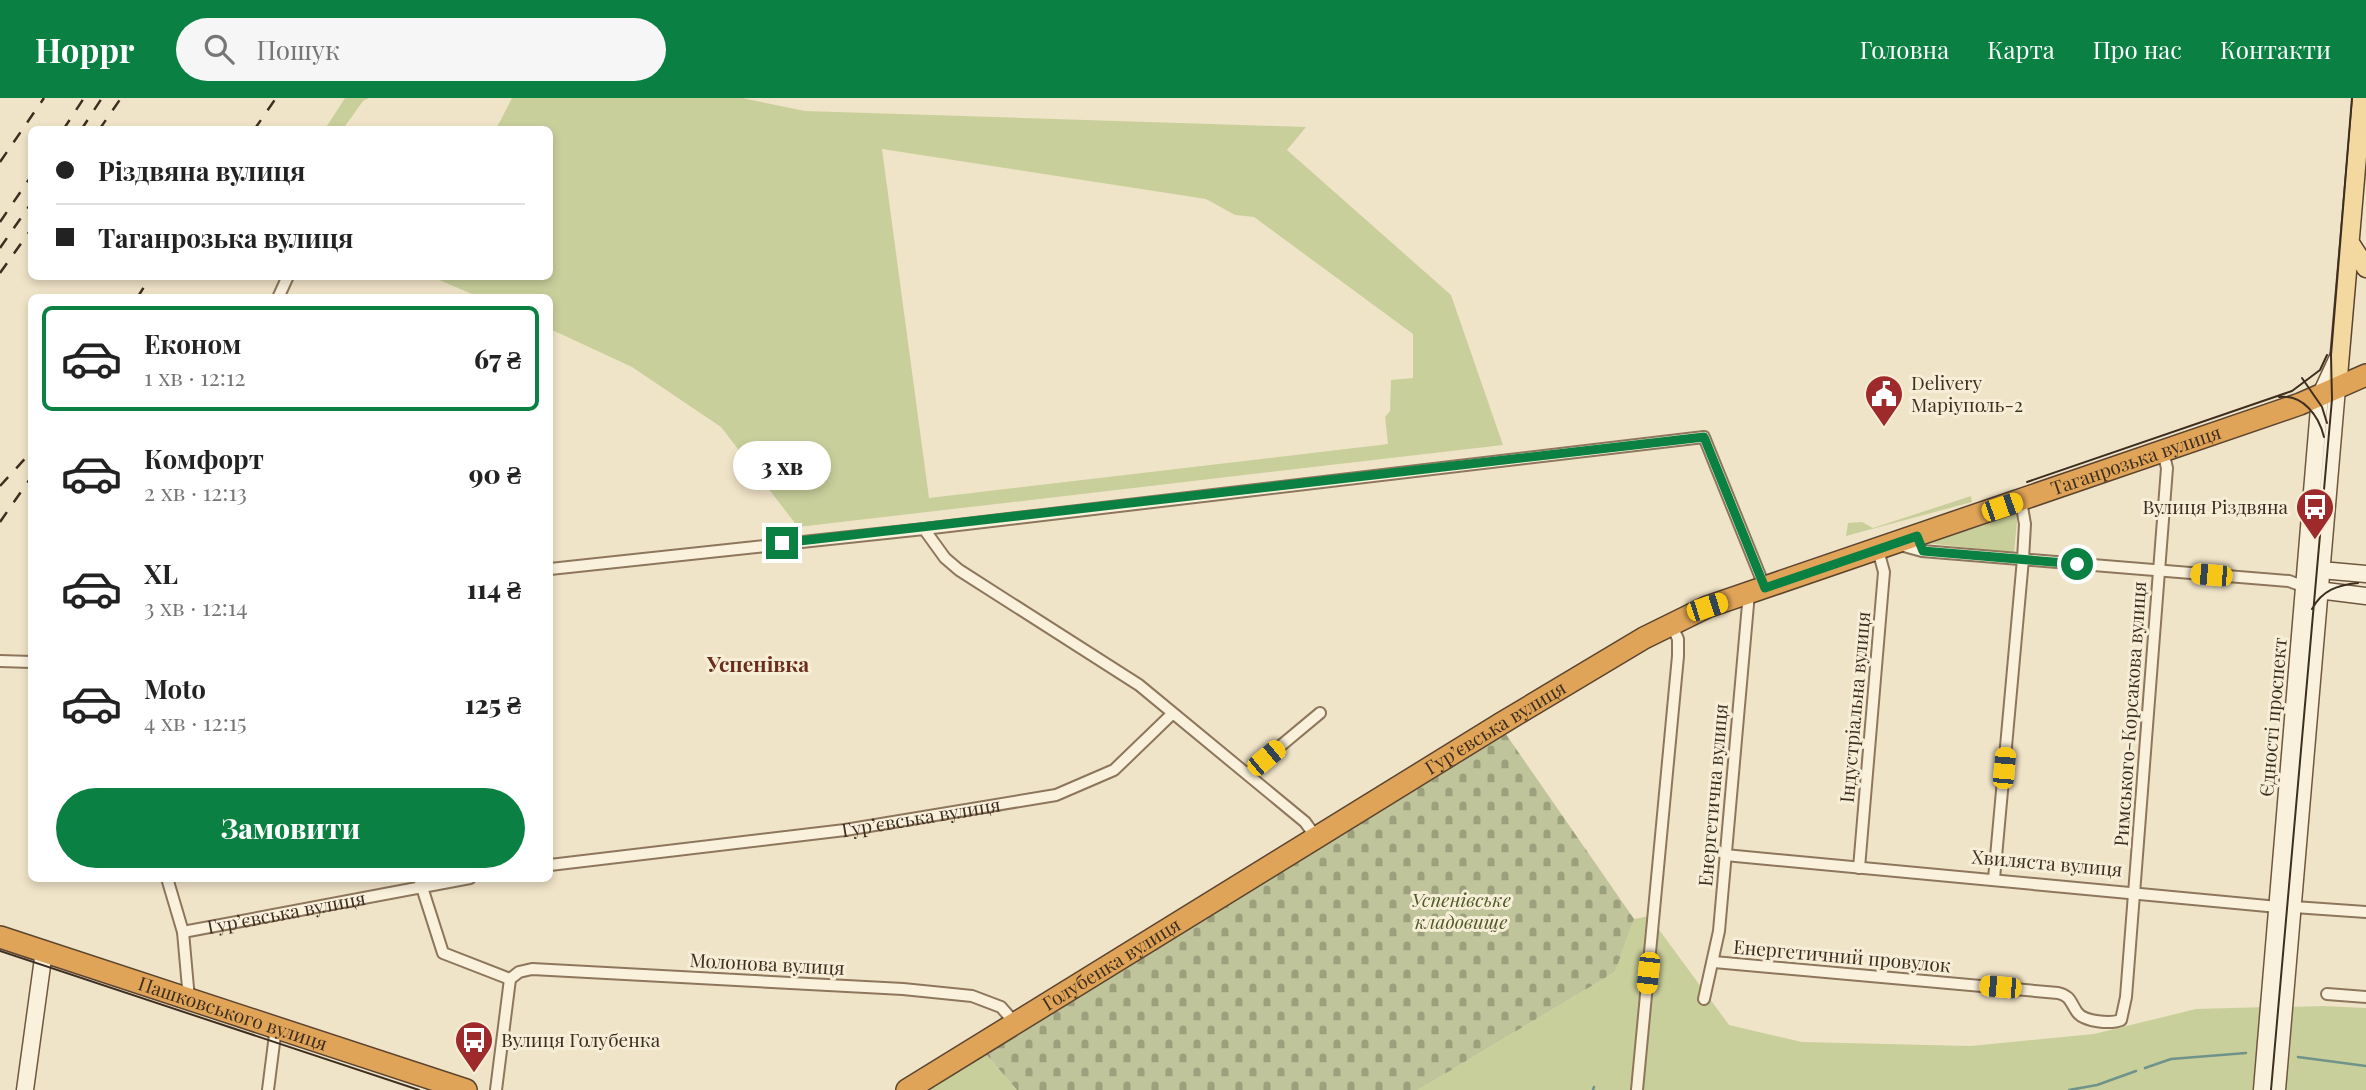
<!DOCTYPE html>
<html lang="uk">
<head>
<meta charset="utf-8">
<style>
	body { margin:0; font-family:"Playfair Display",serif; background:#f6f6f6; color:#222; height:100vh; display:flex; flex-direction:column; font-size:26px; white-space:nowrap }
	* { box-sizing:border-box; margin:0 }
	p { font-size:23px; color:#767676 }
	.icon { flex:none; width:38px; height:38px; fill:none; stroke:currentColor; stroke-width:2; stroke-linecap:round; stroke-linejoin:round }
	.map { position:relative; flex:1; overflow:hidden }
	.panel { position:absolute; left:28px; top:196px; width:525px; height:588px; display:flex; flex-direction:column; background:#fff; border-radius:10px; box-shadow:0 4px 10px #0003 }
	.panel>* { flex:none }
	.banner { position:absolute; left:28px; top:28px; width:525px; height:154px; border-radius:10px; box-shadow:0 4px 10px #0003; display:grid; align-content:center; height:154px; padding:0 28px; background:#fff }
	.end { position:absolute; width:32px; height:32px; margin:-16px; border:9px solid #0b8043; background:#fff; box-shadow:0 0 0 4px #fff }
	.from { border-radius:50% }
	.bubble { position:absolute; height:49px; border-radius:24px; background:#fff; box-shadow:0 4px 10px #0003; font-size:23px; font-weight:800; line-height:49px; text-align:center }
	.car { position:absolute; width:21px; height:42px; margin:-21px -10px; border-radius:9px; box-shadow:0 0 5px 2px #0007; background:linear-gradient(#f5c518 24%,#345 0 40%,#f5c518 0 76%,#345 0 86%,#f5c518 0) }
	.banner b { display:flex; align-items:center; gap:24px; height:66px; font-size:26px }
	.banner b+b { border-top:2px solid #e0e0e0 }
	.banner i { width:18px; height:18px; background:#222 }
	ul { padding:12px 0 0; list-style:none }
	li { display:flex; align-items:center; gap:21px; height:105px; margin:0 14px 10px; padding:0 14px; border:4px solid transparent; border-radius:10px }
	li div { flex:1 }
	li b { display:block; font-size:26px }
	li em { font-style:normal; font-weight:800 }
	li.current { border-color:#0b8043 }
	li>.icon { width:63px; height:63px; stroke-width:1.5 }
	.action { display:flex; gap:14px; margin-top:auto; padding:14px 28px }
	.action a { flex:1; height:80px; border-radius:42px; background:#0b8043; color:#fff; font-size:28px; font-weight:800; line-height:80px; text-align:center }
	header { display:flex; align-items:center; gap:42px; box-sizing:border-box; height:98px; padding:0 35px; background:#0b8043; color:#fff }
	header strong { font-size:33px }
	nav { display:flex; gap:38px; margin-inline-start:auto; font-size:24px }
	.search { width:490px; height:63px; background:#f6f6f6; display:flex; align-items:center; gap:18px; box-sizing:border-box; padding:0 24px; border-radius:38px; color:#767676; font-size:26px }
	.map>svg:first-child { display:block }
</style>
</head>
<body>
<header>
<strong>Hoppr</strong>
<div class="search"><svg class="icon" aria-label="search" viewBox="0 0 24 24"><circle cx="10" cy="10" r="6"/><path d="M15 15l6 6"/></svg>Пошук</div>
<nav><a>Головна</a><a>Карта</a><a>Про нас</a><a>Контакти</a></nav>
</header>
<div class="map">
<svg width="2366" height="992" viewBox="0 0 2366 992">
	<defs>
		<pattern id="cemetery-stones" width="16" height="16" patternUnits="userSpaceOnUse" patternTransform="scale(1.75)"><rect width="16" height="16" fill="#bfc49a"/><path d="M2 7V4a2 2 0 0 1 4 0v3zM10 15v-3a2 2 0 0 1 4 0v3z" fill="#9ca07d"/></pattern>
	</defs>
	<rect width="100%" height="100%" fill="#f0e4c8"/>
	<path fill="#c9cf9b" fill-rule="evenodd" d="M 345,0 L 369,0 L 363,3 L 343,31 L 325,31 Z
		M 512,0 L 742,0 L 805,13 L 1306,29 L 1287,52 L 1451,197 L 1503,347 L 798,429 L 721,329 L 632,269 L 550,231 L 550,200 L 479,199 L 432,179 L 550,178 L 550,32 L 496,31 ZM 882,51 L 1206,101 L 1235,117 L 1254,119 L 1413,236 L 1413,280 L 1391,282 L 1390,313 L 1385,319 L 1388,346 L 929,400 Z
		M 1971,398 L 1972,404 L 1846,438 L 1848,425 L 1862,424 L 1873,430 Z
		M 2018,413 L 2014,455 L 1926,445 Z
		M 1649,818 L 1729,927 L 1802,944 L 1971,948 L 2094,936 L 2196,911 L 2266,909 L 2259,992 L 1418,992 L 1615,874 L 1634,821 Z
		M 2323,908 L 2366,910 L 2366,992 L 2279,992 L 2287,909 Z
		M 985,955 L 1017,992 L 925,992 Z"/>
	<path fill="url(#cemetery-stones)" d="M 1503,632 L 1634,821 L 1615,874 L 1418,992 L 1017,992 L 985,955 Z"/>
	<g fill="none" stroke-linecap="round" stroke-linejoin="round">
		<path stroke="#6f938a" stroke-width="2.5" d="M 2298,959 L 2366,968
			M 2145,970 L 2171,961 L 2246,955
			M 1593,992 L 1594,989
			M 2069,992 L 2097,987 L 2136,973"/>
		<defs>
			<g id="street">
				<path d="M 278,200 L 288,178"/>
				<path d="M 924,431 L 945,460 L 959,472 L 1139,587 L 1305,724 L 1316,739"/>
				<path d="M 1900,447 L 1922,453 L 2289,483 L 2305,489"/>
				<path d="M 550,471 L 924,431 L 1704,339 L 1765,490"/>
				<path d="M 0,563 L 32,564"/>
				<path d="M 1248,675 L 1320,615"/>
				<path d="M 1725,757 L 2278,809"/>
				<path id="s1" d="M 550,767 L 845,732 L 1056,697 L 1114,672 L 1172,616"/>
				<path d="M 1859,770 L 1884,474 L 1878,452"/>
				<path d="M 167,780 L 183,834 L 189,901"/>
				<path d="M 419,780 L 443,855 L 510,881"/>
				<path d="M 1994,781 L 2023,461 L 2025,426 L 2021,403"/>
				<path d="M 2294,809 L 2366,814"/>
				<path id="s2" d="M 183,834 L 470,780"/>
				<path d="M 1714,864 L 2058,895 C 2071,898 2070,904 2077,914 C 2084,924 2111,926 2121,922 L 2126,899 L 2167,370 L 2163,354"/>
				<path d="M 510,881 L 519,874 L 532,871 L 903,891 L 972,898 L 1001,909 L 1015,925"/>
				<path d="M 2327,896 L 2366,899"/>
				<path d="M 1704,901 L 1719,833 L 1749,495"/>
				<path d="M 268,992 L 276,929"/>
				<path d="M 496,992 L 510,881"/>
				<path d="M 1637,992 L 1678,558 L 1678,541 L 1671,526"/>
			</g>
			<path id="secondary" d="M 2313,475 L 2321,472 L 2366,476
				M 2310,491 L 2366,498
				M 25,992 L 44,853
				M 2262,992 L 2320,298 L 2338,259
				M 2277,992 L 2337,290"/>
			<path id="primary" d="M 2350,145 L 2366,170
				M 2337,290 L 2362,0"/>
			<g id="highway">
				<path id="s3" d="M 0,839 L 466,992"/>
				<path id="s4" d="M 907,992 L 1502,625 L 1644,540 L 1707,509 L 2300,306 L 2366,277"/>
			</g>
		</defs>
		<use href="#street" stroke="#8d765c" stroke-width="14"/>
		<use href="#secondary" stroke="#6f573f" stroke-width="19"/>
		<use href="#primary" stroke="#5b4430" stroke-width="21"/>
		<use href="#highway" stroke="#5b4430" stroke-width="24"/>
		<use href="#street" stroke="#faf1dc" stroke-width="10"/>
		<use href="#secondary" stroke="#faf1dc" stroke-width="16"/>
		<use href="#primary" stroke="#f3d9a0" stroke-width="18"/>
		<use href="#highway" stroke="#e0a458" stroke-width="21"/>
		<path stroke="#3d2e20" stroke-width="2" d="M 2302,280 L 2322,309 L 2327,325
			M 2279,299 C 2303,296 2319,318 2324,339
			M 2027,384 L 2292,293 L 2320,272 L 2327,257
			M 2312,511 C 2322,492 2338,487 2358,485
			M 0,853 L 419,992
			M 2271,992 L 2332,301 L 2331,257 L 2352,0"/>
		<path stroke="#3d2e20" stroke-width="2.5" stroke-dasharray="12 12" stroke-linecap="butt" d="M 63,32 L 84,0
			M 81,32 L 102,0
			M 99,32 L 121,0
			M 254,32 L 276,0
			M 0,64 L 44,0
			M 0,124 L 32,77
			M 0,150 L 32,104
			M 0,175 L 32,130
			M 137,200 L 151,178
			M 0,388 L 32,353
			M 0,424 L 32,378"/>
	</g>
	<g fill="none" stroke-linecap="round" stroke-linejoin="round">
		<path stroke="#0b8043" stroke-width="9" d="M 782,445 L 1704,339 L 1765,490 L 1917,438 L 1923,453 L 2077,466"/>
	</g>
	<defs>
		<symbol id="civic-pin" viewBox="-11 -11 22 30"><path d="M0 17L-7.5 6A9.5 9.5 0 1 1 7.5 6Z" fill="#9e2a2b" stroke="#f7eed8"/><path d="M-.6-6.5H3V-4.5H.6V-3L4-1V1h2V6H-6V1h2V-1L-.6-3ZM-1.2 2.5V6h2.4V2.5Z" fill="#fff"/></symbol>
		<symbol id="bus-pin" viewBox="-11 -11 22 30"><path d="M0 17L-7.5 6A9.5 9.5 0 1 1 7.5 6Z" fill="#9e2a2b" stroke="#f7eed8"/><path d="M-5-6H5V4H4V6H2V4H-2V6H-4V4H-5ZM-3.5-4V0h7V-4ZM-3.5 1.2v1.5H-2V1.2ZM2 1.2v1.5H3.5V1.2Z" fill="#fff"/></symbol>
	</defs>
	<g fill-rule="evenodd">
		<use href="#civic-pin" x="1862" y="274" width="44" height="60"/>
		<use href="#bus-pin" x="2293" y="387" width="44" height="60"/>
		<use href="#bus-pin" x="452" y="920" width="44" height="60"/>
	</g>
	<g text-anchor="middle" stroke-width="6" stroke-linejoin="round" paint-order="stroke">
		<g font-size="19" fill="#3d2e20" stroke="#f7eed8" text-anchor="start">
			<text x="1911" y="292">Delivery<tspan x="1911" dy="22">Марiуполь-2</tspan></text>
			<text x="2288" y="416" text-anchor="end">Вулиця Різдвяна</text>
			<text x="501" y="949">Вулиця Голубенка</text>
		</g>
		<g font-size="19" fill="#3d2e20" stroke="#f7eed8">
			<text dy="7" stroke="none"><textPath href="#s4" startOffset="1388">Таганрозька вулиця</textPath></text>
			<text transform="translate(1855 609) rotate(-85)" y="7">Індустріальна вулиця</text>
			<text transform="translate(2130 616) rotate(-86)" y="7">Римського-Корсакова вулиця</text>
			<text transform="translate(2273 619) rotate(-85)" y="7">Єдності проспект</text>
			<text dy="7" stroke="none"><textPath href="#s4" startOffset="691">Гур’євська вулиця</textPath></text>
			<text transform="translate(1713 697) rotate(-85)" y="7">Енергетична вулиця</text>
			<text dy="7" stroke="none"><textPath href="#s1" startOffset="374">Гур’євська вулиця</textPath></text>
			<text transform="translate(2047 765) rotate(5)" y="7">Хвиляста вулиця</text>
			<text dy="7" stroke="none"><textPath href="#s2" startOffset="105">Гур’євська вулиця</textPath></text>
			<text transform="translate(1842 858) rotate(5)" y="7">Енергетичний провулок</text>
			<text transform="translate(767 866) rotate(3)" y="7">Молонова вулиця</text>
			<text dy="7" stroke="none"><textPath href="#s4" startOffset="240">Голубенка вулиця</textPath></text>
			<text dy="7" stroke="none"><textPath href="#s3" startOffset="245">Пашковського вулиця</textPath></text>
		</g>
		<g font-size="19" font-style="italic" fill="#4d5a26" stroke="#f7eed8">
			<text x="1461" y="809">Успенівське<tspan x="1461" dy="22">кладовище</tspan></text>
		</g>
		<g font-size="21" font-weight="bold" fill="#6b2e1e" stroke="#f7eed8">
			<text x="758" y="574">Успенівка</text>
		</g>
	</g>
</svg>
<i class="end from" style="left:2077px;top:466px"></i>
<i class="end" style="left:782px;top:445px"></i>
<div class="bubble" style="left:733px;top:343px;width:98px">3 хв</div>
<i class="car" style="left:2002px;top:409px;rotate:71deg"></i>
<i class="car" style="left:2211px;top:477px;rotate:275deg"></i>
<i class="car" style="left:1707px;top:509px;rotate:72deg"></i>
<i class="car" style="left:1266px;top:660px;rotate:50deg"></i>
<i class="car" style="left:2004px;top:670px;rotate:5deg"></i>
<i class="car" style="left:1648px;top:875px;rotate:186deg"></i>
<i class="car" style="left:2000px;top:889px;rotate:275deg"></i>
<div class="banner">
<b><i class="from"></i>Різдвяна вулиця</b>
<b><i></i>Таганрозька вулиця</b>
</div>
<section class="panel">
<ul>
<li class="current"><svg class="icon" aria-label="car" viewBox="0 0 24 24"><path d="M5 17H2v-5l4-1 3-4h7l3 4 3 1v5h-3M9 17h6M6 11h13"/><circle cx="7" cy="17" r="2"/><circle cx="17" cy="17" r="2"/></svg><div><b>Економ</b><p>1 хв · 12:12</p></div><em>67 ₴</em></li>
<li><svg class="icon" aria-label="car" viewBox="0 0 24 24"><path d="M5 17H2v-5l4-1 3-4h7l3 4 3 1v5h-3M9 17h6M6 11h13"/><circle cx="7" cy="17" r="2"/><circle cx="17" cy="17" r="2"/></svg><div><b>Комфорт</b><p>2 хв · 12:13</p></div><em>90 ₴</em></li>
<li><svg class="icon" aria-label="car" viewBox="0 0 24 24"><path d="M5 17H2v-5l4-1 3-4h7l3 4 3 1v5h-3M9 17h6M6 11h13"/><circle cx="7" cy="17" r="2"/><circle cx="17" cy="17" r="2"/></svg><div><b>XL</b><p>3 хв · 12:14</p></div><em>114 ₴</em></li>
<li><svg class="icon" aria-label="car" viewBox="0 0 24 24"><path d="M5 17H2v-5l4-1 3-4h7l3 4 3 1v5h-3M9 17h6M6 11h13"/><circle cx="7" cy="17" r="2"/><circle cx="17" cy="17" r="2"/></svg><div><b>Moto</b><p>4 хв · 12:15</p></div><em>125 ₴</em></li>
</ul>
<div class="action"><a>Замовити</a></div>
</section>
</div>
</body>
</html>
